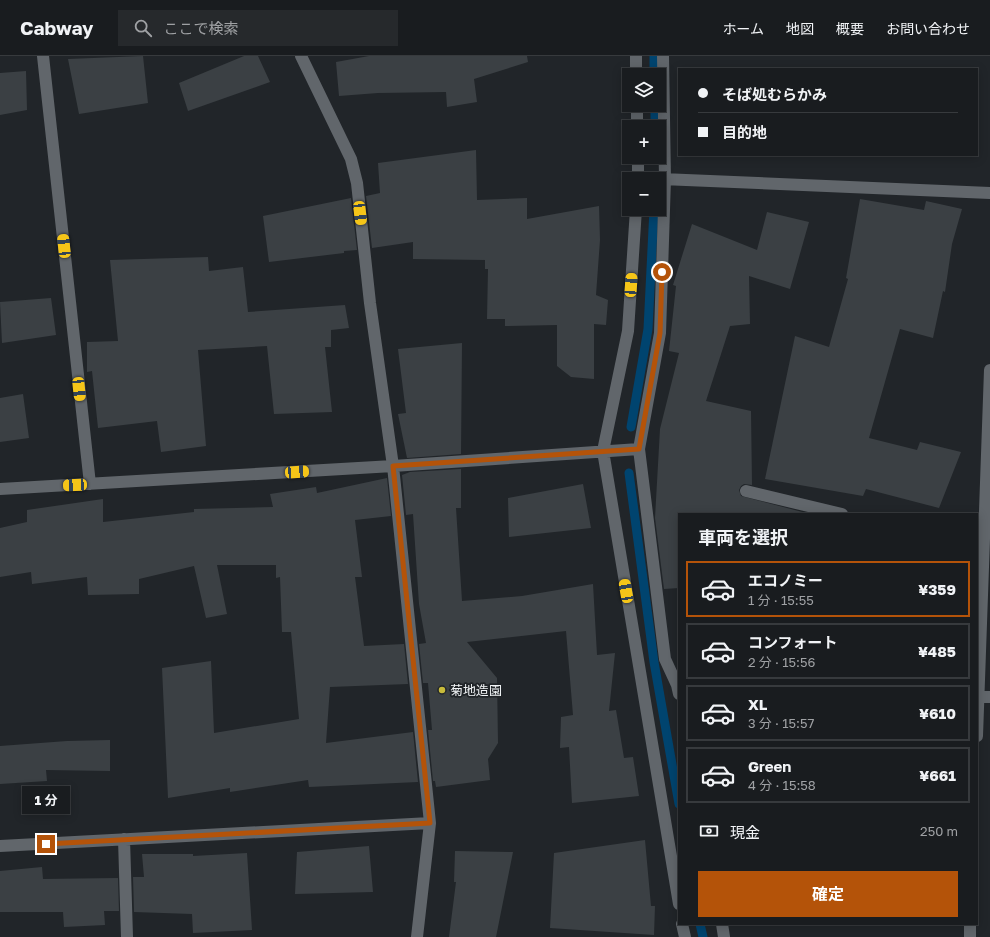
<!DOCTYPE html>
<html lang="ja">
<head>
<meta charset="utf-8">
<style>
	body { margin:0; font-family:"Golos Text","Noto Sans JP",sans-serif; background:#26292c; color:#f1f3f6; height:100vh; display:flex; flex-direction:column; font-size:15px; white-space:nowrap }
	* { box-sizing:border-box; margin:0 }
	p { font-size:13px; color:#9fa1a4 }
	.icon { flex:none; width:22px; height:22px; fill:none; stroke:currentColor; stroke-width:2; stroke-linecap:round; stroke-linejoin:round }
	.map { position:relative; flex:1; overflow:hidden }
	.drawer { position:absolute; left:678px; top:457px; width:300px; height:412px; display:flex; flex-direction:column; background:#191c1f; border-radius:0px; box-shadow:0 2px 10px #0003,0 0 0 1px #373a3d }
	.drawer>* { flex:none }
	.top-card { position:absolute; left:678px; top:12px; width:300px; height:88px; border-radius:0px; box-shadow:0 2px 10px #0003,0 0 0 1px #373a3d; display:grid; align-content:center; height:88px; padding:0 20px; background:#191c1f }
	.controls { position:absolute; left:622px; top:12px; display:grid; gap:8px }
	.controls a { display:grid; place-items:center; width:44px; height:44px; border-radius:0px; background:#191c1f; box-shadow:0 2px 10px #0003,0 0 0 1px #373a3d; font-size:20px }
	.end { position:absolute; width:18px; height:18px; margin:-9px; border:5px solid #b45309; background:#fff; box-shadow:0 0 0 2px #fff }
	.from { border-radius:50% }
	.bubble { position:absolute; height:28px; border-radius:0px; background:#191c1f; box-shadow:0 2px 10px #0003,0 0 0 1px #373a3d; font-size:13px; font-weight:700; line-height:28px; text-align:center }
	.car { position:absolute; width:12px; height:24px; margin:-12px -6px; border-radius:5px; box-shadow:0 0 3px 1px #0007; background:linear-gradient(#f5c518 24%,#345 0 40%,#f5c518 0 76%,#345 0 86%,#f5c518 0) }
	.top-card b { display:flex; align-items:center; gap:14px; height:38px; font-size:15px }
	.top-card b+b { border-top:1px solid #373a3d }
	.top-card i { width:10px; height:10px; background:#f1f3f6 }
	ul { padding:0; list-style:none }
	li { display:flex; align-items:center; gap:12px; height:56px; margin:0 8px 6px; padding:0 12px; border:2px solid #373a3d; border-radius:0px }
	li div { flex:1 }
	li b { display:block; font-size:15px }
	li em { font-style:normal; font-weight:700 }
	li.active { border-color:#b45309 }
	li>.icon { width:36px; height:36px; stroke-width:1.5 }
	h2 { padding:0 20px; font-size:18px; line-height:48px }
	.pay { display:flex; align-items:center; gap:10px; height:44px; padding:0 20px; font-size:15px }
	.pay p { margin-inline-start:auto }
	.primary-button { display:flex; gap:8px; margin-top:auto; padding:8px 20px }
	.primary-button a { flex:1; height:46px; border-radius:0px; background:#b45309; color:#fff; font-size:16px; font-weight:700; line-height:46px; text-align:center }
	header { display:flex; align-items:center; gap:24px; box-sizing:border-box; height:56px; padding:0 20px; background:#191c1f; border-bottom:1px solid #373a3d }
	header strong { font-size:19px }
	nav { display:flex; gap:22px; margin-inline-start:auto; font-size:14px }
	.search { width:280px; height:36px; background:#26292c; display:flex; align-items:center; gap:10px; box-sizing:border-box; padding:0 14px; border-radius:0px; color:#9fa1a4; font-size:15px }
	.map>svg:first-child { display:block }
</style>
</head>
<body>
<header>
<strong>Cabway</strong>
<div class="search"><svg class="icon" aria-label="search" viewBox="0 0 24 24"><circle cx="10" cy="10" r="6"/><path d="M15 15l6 6"/></svg>ここで検索</div>
<nav><a>ホーム</a><a>地図</a><a>概要</a><a>お問い合わせ</a></nav>
</header>
<div class="map">
<svg width="990" height="881" viewBox="0 0 990 881">
	<rect width="100%" height="100%" fill="#212529"/>
	<g fill="none" stroke-linecap="round" stroke-linejoin="round">
		<path stroke="#00446f" stroke-width="9" d="M 654,0 L 654,19
			M 655,49 L 655,71
			M 631,371 L 648,273 L 654,153
			M 629,417 L 654,606 L 679,748
			M 700,868 L 703,881"/>
	</g>
	<path fill="#3b4044" d="M 143,0 L 148,47 L 79,58 L 68,3 Z
		M 244,0 L 258,0 L 270,26 L 188,55 L 179,27 Z
		M 369,0 L 527,0 L 528,6 L 474,23 L 477,46 L 447,51 L 446,36 L 378,37 L 339,40 L 336,6 Z
		M 26,15 L 27,54 L 0,59 L 0,17 Z
		M 476,94 L 477,144 L 527,142 L 527,163 L 599,150 L 600,184 L 596,239 L 608,244 L 606,269 L 594,268 L 594,323 L 571,321 L 557,310 L 557,269 L 505,270 L 505,263 L 487,263 L 488,213 L 485,213 L 485,204 L 413,203 L 413,186 L 372,192 L 366,140 L 380,137 L 378,107 Z
		M 351,142 L 357,194 L 344,195 L 344,197 L 269,206 L 263,160 Z
		M 860,143 L 924,154 L 926,145 L 962,153 L 952,188 L 945,236 L 943,235 L 933,282 L 900,273 L 869,382 L 917,394 L 920,386 L 961,396 L 939,452 L 866,433 L 863,440 L 765,423 L 795,280 L 829,291 L 848,223 L 846,222 Z
		M 767,156 L 809,166 L 790,233 L 749,220 L 750,268 L 730,270 L 706,345 L 751,355 L 752,429 L 744,428 L 741,430 L 739,434 L 741,440 L 810,458 L 679,458 L 679,532 L 664,533 L 655,462 L 660,373 L 679,297 L 669,295 L 676,230 L 673,229 L 692,168 L 757,194 Z
		M 208,201 L 209,215 L 243,211 L 248,256 L 345,249 L 349,272 L 331,274 L 331,291 L 325,291 L 332,356 L 274,358 L 267,290 L 198,294 L 206,390 L 161,396 L 157,365 L 98,372 L 92,315 L 87,316 L 87,286 L 118,285 L 110,204 Z
		M 51,242 L 56,279 L 2,287 L 0,246 Z
		M 462,287 L 461,398 L 407,402 L 398,358 L 406,357 L 398,293 Z
		M 23,338 L 29,382 L 0,386 L 0,342 Z
		M 461,413 L 461,452 L 456,452 L 462,545 L 522,540 L 593,528 L 597,599 L 615,597 L 609,655 L 616,654 L 624,702 L 633,701 L 639,740 L 572,747 L 569,691 L 560,692 L 561,661 L 573,659 L 566,575 L 467,586 L 497,622 L 498,687 L 488,703 L 490,724 L 436,731 L 435,725 L 433,725 L 428,674 L 432,674 L 428,627 L 423,627 L 419,588 L 426,587 L 419,548 L 413,458 L 406,459 L 402,419 L 410,416 Z
		M 387,422 L 391,460 L 355,464 L 362,521 L 355,521 L 364,590 L 404,588 L 408,628 L 330,631 L 326,687 L 413,676 L 418,726 L 309,731 L 308,724 L 230,736 L 230,732 L 168,742 L 162,612 L 211,605 L 214,677 L 299,663 L 291,576 L 282,576 L 280,521 L 276,522 L 276,509 L 217,509 L 227,558 L 206,562 L 194,510 L 139,523 L 139,538 L 88,539 L 87,521 L 32,528 L 31,516 L 0,521 L 0,472 L 27,466 L 27,454 L 103,443 L 103,466 L 194,456 L 194,453 L 273,451 L 270,438 L 316,431 L 317,437 Z
		M 583,428 L 591,472 L 509,481 L 508,442 Z
		M 110,684 L 110,715 L 46,714 L 47,725 L 0,728 L 0,690 L 67,685 Z
		M 645,784 L 651,850 L 655,850 L 654,879 L 550,872 L 554,797 Z
		M 369,790 L 373,836 L 295,838 L 297,796 Z
		M 455,795 L 513,796 L 496,881 L 449,881 L 456,826 L 454,826 Z
		M 247,797 L 252,874 L 193,877 L 192,858 L 134,856 L 133,821 L 144,821 L 142,798 L 193,798 L 193,800 Z
		M 42,811 L 43,823 L 118,822 L 119,855 L 104,855 L 105,869 L 64,871 L 63,856 L 0,856 L 0,815 Z"/>
	<g fill="none" stroke-linecap="round" stroke-linejoin="round">
		<path stroke="#61666b" stroke-width="12" d="M 43,0 L 90,428
			M 301,0 L 351,103 L 357,127 L 370,247 L 393,410 L 430,767 L 417,881
			M 636,0 L 636,19
			M 663,0 L 665,123 L 660,277 L 639,393 L 665,603 L 677,629 L 679,638
			M 637,49 L 637,71
			M 638,101 L 638,123
			M 638,122 L 990,137
			M 636,153 L 628,275 L 603,395 L 679,848
			M 0,433 L 393,410 L 639,393
			M 746,435 L 842,458
			M 977,641 L 990,641
			M 977,680 L 990,314
			M 124,783 L 127,881
			M 0,790 L 430,767
			M 682,868 L 685,881
			M 722,868 L 724,881
			M 970,881 L 970,868"/>
	</g>
	<g fill="none" stroke-linecap="round" stroke-linejoin="round">
		<path stroke="#b45309" stroke-width="5" d="M 46,788 L 430,767 L 393,410 L 639,393 L 660,277 L 662,216"/>
	</g>
	<circle fill="#c8bb3b" stroke="#212529" stroke-width="1.5" cx="442" cy="634" r="4"/>
	<g text-anchor="middle" stroke-width="3.5" stroke-linejoin="round" paint-order="stroke">
		<g font-size="13" fill="#f2f5f7" stroke="#212529" text-anchor="start">
			<text x="450" y="639">菊地造園</text>
		</g>
	</g>
</svg>
<div class="controls">
<a><svg class="icon" aria-label="layers" viewBox="0 0 24 24"><path d="M12 4l9 5-9 5-9-5zM3 14l9 5 9-5"/></svg></a>
<a>+</a>
<a>−</a>
</div>
<i class="end from" style="left:662px;top:216px"></i>
<i class="end" style="left:46px;top:788px"></i>
<div class="bubble" style="left:22px;top:730px;width:48px">1 分</div>
<i class="car" style="left:360px;top:157px;rotate:173deg"></i>
<i class="car" style="left:64px;top:190px;rotate:354deg"></i>
<i class="car" style="left:631px;top:229px;rotate:4deg"></i>
<i class="car" style="left:79px;top:333px;rotate:174deg"></i>
<i class="car" style="left:297px;top:416px;rotate:86deg"></i>
<i class="car" style="left:75px;top:429px;rotate:267deg"></i>
<i class="car" style="left:626px;top:535px;rotate:350deg"></i>
<div class="top-card">
<b><i class="from"></i>そば処むらかみ</b>
<b><i></i>目的地</b>
</div>
<section class="drawer">
<h2>車両を選択</h2>
<ul>
<li class="active"><svg class="icon" aria-label="car" viewBox="0 0 24 24"><path d="M5 17H2v-5l4-1 3-4h7l3 4 3 1v5h-3M9 17h6M6 11h13"/><circle cx="7" cy="17" r="2"/><circle cx="17" cy="17" r="2"/></svg><div><b>エコノミー</b><p>1 分 · 15:55</p></div><em>¥359</em></li>
<li><svg class="icon" aria-label="car" viewBox="0 0 24 24"><path d="M5 17H2v-5l4-1 3-4h7l3 4 3 1v5h-3M9 17h6M6 11h13"/><circle cx="7" cy="17" r="2"/><circle cx="17" cy="17" r="2"/></svg><div><b>コンフォート</b><p>2 分 · 15:56</p></div><em>¥485</em></li>
<li><svg class="icon" aria-label="car" viewBox="0 0 24 24"><path d="M5 17H2v-5l4-1 3-4h7l3 4 3 1v5h-3M9 17h6M6 11h13"/><circle cx="7" cy="17" r="2"/><circle cx="17" cy="17" r="2"/></svg><div><b>XL</b><p>3 分 · 15:57</p></div><em>¥610</em></li>
<li><svg class="icon" aria-label="car" viewBox="0 0 24 24"><path d="M5 17H2v-5l4-1 3-4h7l3 4 3 1v5h-3M9 17h6M6 11h13"/><circle cx="7" cy="17" r="2"/><circle cx="17" cy="17" r="2"/></svg><div><b>Green</b><p>4 分 · 15:58</p></div><em>¥661</em></li>
</ul>
<div class="pay"><svg class="icon" aria-label="cash" viewBox="0 0 24 24"><path d="M3 7h18v10H3z"/><circle cx="12" cy="12" r="2"/></svg>現金<p>250 m</p></div>
<div class="primary-button"><a>確定</a></div>
</section>
</div>
</body>
</html>
